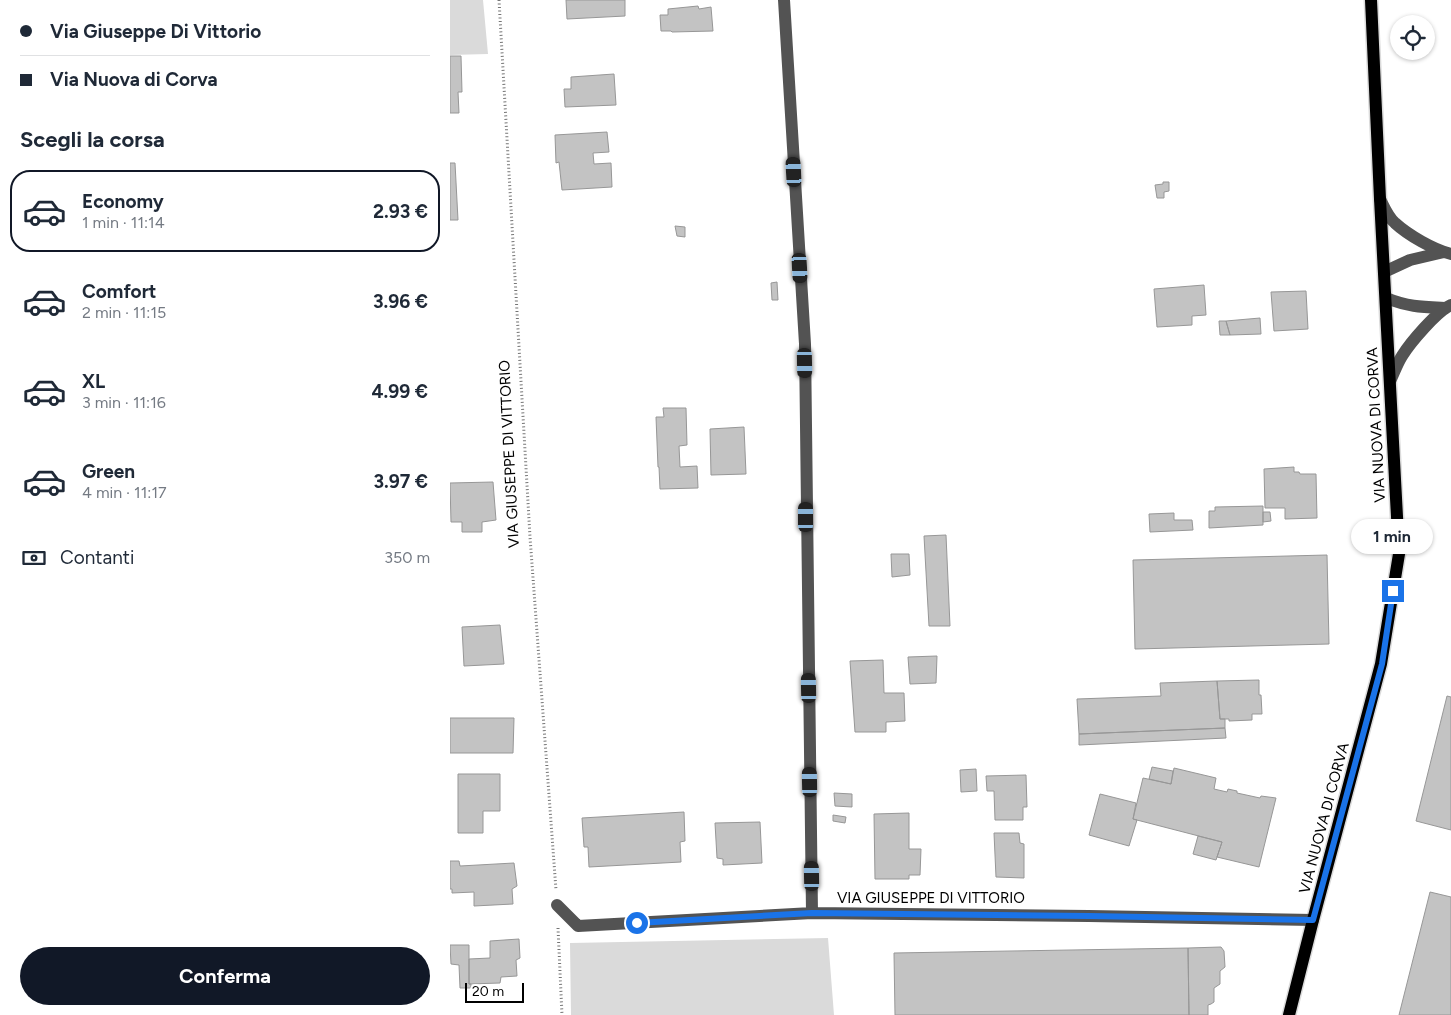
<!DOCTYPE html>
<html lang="it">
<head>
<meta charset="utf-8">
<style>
	body { margin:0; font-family:Figtree,sans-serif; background:#f6f6f7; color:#1f2937; height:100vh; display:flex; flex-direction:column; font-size:19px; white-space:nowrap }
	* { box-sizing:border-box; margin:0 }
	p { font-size:16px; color:#747a83 }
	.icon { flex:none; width:28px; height:28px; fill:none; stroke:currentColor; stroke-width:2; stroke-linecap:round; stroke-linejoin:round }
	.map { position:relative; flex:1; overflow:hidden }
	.drawer { display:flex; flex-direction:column; background:#fff; width:450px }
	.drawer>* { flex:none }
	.top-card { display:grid; align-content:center; height:110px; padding:0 20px; background:#fff }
	.fabs { position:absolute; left:940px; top:15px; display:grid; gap:10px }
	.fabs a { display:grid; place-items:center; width:45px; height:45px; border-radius:50%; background:#fff; box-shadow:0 1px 4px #0004; font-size:25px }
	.scale { position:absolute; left:15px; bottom:12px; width:59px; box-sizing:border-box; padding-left:5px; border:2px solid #000; border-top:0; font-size:14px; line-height:18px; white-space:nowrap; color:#000; -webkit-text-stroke:4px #fff; paint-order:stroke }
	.end { position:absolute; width:22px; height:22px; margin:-11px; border:6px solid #1a73e8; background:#fff; box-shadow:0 0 0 2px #fff }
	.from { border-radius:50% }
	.bubble { position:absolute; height:35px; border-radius:18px; background:#fff; box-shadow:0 1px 4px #0004; font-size:16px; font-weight:700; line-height:35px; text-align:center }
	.car { position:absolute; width:15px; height:30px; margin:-15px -8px; border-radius:6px; box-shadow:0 0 4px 1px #0007; background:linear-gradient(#222 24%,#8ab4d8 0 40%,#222 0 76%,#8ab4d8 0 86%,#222 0) }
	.top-card b { display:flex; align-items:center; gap:18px; height:48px; font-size:19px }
	.top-card b+b { border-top:1px solid #e0e1e3 }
	.top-card i { width:12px; height:12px; background:#1f2937 }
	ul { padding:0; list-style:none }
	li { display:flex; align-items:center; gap:15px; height:82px; margin:0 10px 8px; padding:0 10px; border:2px solid transparent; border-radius:20px }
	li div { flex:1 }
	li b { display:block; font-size:19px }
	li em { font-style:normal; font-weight:700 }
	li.active { border-color:#111827 }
	li>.icon { width:45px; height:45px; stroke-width:1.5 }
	h2 { padding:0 20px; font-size:22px; line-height:60px }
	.pay { display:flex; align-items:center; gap:12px; height:55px; padding:0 20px; font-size:19px }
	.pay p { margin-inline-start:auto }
	.action { display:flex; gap:10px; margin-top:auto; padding:10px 20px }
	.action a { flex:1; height:58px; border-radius:30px; background:#111827; color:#fff; font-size:20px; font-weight:700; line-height:58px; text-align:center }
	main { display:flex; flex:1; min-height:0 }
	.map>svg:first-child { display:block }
</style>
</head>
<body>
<main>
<section class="drawer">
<div class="top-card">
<b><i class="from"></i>Via Giuseppe Di Vittorio</b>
<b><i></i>Via Nuova di Corva</b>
</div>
<h2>Scegli la corsa</h2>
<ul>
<li class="active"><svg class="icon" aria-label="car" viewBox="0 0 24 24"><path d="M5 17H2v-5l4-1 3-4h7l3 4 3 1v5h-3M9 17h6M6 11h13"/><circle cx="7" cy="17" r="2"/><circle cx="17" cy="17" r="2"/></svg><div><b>Economy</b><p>1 min · 11:14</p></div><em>2.93 €</em></li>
<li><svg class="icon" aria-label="car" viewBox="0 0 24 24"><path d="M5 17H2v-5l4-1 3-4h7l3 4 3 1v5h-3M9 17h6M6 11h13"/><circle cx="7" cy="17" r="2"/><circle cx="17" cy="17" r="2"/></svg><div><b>Comfort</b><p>2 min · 11:15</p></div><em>3.96 €</em></li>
<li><svg class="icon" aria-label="car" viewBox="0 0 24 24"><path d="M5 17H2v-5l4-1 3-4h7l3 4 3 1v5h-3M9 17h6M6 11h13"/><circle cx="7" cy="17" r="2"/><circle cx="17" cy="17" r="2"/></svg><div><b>XL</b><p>3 min · 11:16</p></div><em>4.99 €</em></li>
<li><svg class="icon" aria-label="car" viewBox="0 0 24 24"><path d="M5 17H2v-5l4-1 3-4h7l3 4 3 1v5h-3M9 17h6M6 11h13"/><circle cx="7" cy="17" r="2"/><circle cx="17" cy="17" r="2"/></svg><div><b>Green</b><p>4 min · 11:17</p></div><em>3.97 €</em></li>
</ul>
<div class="pay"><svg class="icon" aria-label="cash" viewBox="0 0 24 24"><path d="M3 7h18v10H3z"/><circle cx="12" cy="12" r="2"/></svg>Contanti<p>350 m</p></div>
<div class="action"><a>Conferma</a></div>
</section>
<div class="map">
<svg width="1001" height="1015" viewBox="0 0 1001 1015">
	<rect width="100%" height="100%" fill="#fff"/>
	<path fill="#dadada" d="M 0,0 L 33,0 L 38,54 L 0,55 Z
		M 378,938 L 384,1015 L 121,1015 L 120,943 Z"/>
	<path fill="#c3c3c3" stroke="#979797" d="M 116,0 L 175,0 L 175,16 L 117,19 Z
		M 248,6 L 249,9 L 261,7 L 263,31 L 222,32 L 221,31 L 211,31 L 210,15 L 218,15 L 218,9 Z
		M 0,56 L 11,56 L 12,92 L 8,92 L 9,113 L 0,113 Z
		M 164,74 L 166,105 L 115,107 L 114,89 L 121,89 L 121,77 Z
		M 157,132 L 159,152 L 143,153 L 144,164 L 161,163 L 162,187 L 112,190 L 109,162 L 106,163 L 105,135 Z
		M 0,163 L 5,163 L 8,220 L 0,220 Z
		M 713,182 L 719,182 L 719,191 L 714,192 L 714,198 L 707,198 L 705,185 L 713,184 Z
		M 225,226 L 235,227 L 235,237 L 227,236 Z
		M 327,282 L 328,300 L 322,300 L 321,283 Z
		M 754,285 L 756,315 L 742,316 L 742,325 L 707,327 L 704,289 Z
		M 856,291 L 858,329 L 824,331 L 821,292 Z
		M 810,318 L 811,334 L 780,335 L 776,321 Z
		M 769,321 L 776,321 L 780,335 L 770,335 Z
		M 213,408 L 236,408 L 237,445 L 229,446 L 230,467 L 247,466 L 248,488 L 210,489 L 209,467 L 208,467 L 206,417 L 214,417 Z
		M 294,427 L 296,474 L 261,475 L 260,429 Z
		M 844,467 L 844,472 L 849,472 L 850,474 L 866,474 L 867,518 L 835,519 L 835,508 L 815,508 L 814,469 Z
		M 43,482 L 46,520 L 32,522 L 32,532 L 12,532 L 12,522 L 1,522 L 0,483 Z
		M 813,506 L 813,525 L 759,528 L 759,511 L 765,511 L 765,507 Z
		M 813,512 L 820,512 L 821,521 L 813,522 Z
		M 724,513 L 724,520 L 742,520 L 743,530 L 700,532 L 699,514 Z
		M 496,535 L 500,626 L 479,626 L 474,536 Z
		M 441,554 L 459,554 L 460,575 L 442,577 Z
		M 877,555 L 879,644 L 685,649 L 683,560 Z
		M 50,625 L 54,664 L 14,666 L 12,627 Z
		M 487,656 L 486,683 L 460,684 L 458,657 Z
		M 433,660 L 434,693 L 454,693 L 455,721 L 436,722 L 436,732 L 405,732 L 400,661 Z
		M 809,680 L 809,695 L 811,695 L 812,714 L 802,714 L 802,720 L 779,721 L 779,719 L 770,719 L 767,681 Z
		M 767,681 L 770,719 L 775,719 L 775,728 L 629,734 L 627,699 L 711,696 L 710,683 Z
		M 997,696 L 1001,697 L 1001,830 L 966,821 Z
		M 0,718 L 64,718 L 63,753 L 0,753 Z
		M 775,728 L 776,738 L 629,745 L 629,734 Z
		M 702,767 L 723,771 L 721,784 L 699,779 Z
		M 724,768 L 766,778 L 764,789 L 777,792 L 778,789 L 787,791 L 787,793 L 810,798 L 811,796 L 826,798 L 809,867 L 767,857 L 772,842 L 683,819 L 693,778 L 721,784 Z
		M 526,769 L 527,791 L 511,792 L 510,770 Z
		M 8,774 L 50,774 L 50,811 L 33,811 L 33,833 L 8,833 Z
		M 576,775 L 577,807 L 573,807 L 573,820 L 545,820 L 544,791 L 537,791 L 536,776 Z
		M 384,793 L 402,794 L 402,807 L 385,806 Z
		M 650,794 L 686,803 L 683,819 L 687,820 L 679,846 L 639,835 Z
		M 234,812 L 235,841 L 230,842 L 231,862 L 139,867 L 138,847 L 134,847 L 132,818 Z
		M 459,813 L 459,849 L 471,849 L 470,875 L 459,875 L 459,879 L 425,879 L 424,814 Z
		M 383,815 L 396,817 L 395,823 L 383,821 Z
		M 310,822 L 312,863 L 273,865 L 273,859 L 267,858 L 265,823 Z
		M 544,833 L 569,833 L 570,843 L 574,844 L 574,878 L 546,877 Z
		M 748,836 L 772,842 L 766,860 L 743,854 Z
		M 0,861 L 9,861 L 10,866 L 64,863 L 67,886 L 62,889 L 63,904 L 24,906 L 24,892 L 2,893 L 2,889 L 0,889 Z
		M 980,892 L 1001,897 L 1001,1015 L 949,1015 Z
		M 69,939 L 70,958 L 66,960 L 67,976 L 51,977 L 50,983 L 19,984 L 19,959 L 40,958 L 40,941 Z
		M 0,945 L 19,945 L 19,984 L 21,984 L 21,988 L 10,988 L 9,965 L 1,964 Z
		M 771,947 L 774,951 L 775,967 L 770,971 L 770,984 L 764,988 L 764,1002 L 761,1004 L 758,1005 L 758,1015 L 739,1015 L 738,948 Z
		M 738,948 L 739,1015 L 445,1015 L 444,953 Z"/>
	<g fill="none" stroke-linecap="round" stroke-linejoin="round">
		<defs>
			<path id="major" d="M 839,1015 L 863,920 L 931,664 L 949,554 L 930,199 L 921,0"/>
		</defs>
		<use href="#major" stroke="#dbdbdb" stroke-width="15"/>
		<path stroke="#757575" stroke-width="3" stroke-dasharray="1 2.5" stroke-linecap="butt" d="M 49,0 L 80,537 L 106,890
			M 108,928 L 112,1015"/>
		<path stroke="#535353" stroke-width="12" d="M 334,0 L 355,344 L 362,913
			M 930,199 C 934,207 938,217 945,223 C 958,235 984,250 1001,254
			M 934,272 L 960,260 L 994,252
			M 936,298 C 959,307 971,307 995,308
			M 940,381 C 944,373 947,364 952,356 C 960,343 987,311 1001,305
			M 107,905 L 128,926 L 362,913 L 639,916 L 863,920"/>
		<use href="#major" stroke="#000" stroke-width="12"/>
	</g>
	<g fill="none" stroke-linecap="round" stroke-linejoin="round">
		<path stroke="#1a73e8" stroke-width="6" d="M 187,923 L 362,913 L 639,916 L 863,920 L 932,664 L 943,591"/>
	</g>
	<g text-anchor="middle" stroke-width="4" stroke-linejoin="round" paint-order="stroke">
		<g font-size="15" fill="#000" stroke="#fff">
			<text transform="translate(926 425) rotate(-93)" y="5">VIA NUOVA DI CORVA</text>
			<text transform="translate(59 454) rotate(-93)" y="5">VIA GIUSEPPE DI VITTORIO</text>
			<text transform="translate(874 818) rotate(-75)" y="5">VIA NUOVA DI CORVA</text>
			<text x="481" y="903">VIA GIUSEPPE DI VITTORIO</text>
		</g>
	</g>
</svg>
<div class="fabs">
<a><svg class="icon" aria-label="locate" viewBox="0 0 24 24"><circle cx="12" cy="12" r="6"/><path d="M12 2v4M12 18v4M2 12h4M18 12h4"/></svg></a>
</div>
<div class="scale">20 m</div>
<i class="end from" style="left:187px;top:923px"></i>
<i class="end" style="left:943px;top:591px"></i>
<div class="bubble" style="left:901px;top:519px;width:82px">1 min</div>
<i class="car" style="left:344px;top:172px;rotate:357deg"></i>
<i class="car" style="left:350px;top:268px;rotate:177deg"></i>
<i class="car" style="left:355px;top:363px;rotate:179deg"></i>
<i class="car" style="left:356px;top:517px;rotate:0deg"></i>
<i class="car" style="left:359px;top:688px;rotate:359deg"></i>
<i class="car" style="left:360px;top:782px;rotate:359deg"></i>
<i class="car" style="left:362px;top:876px;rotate:359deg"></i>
</div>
</main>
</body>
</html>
